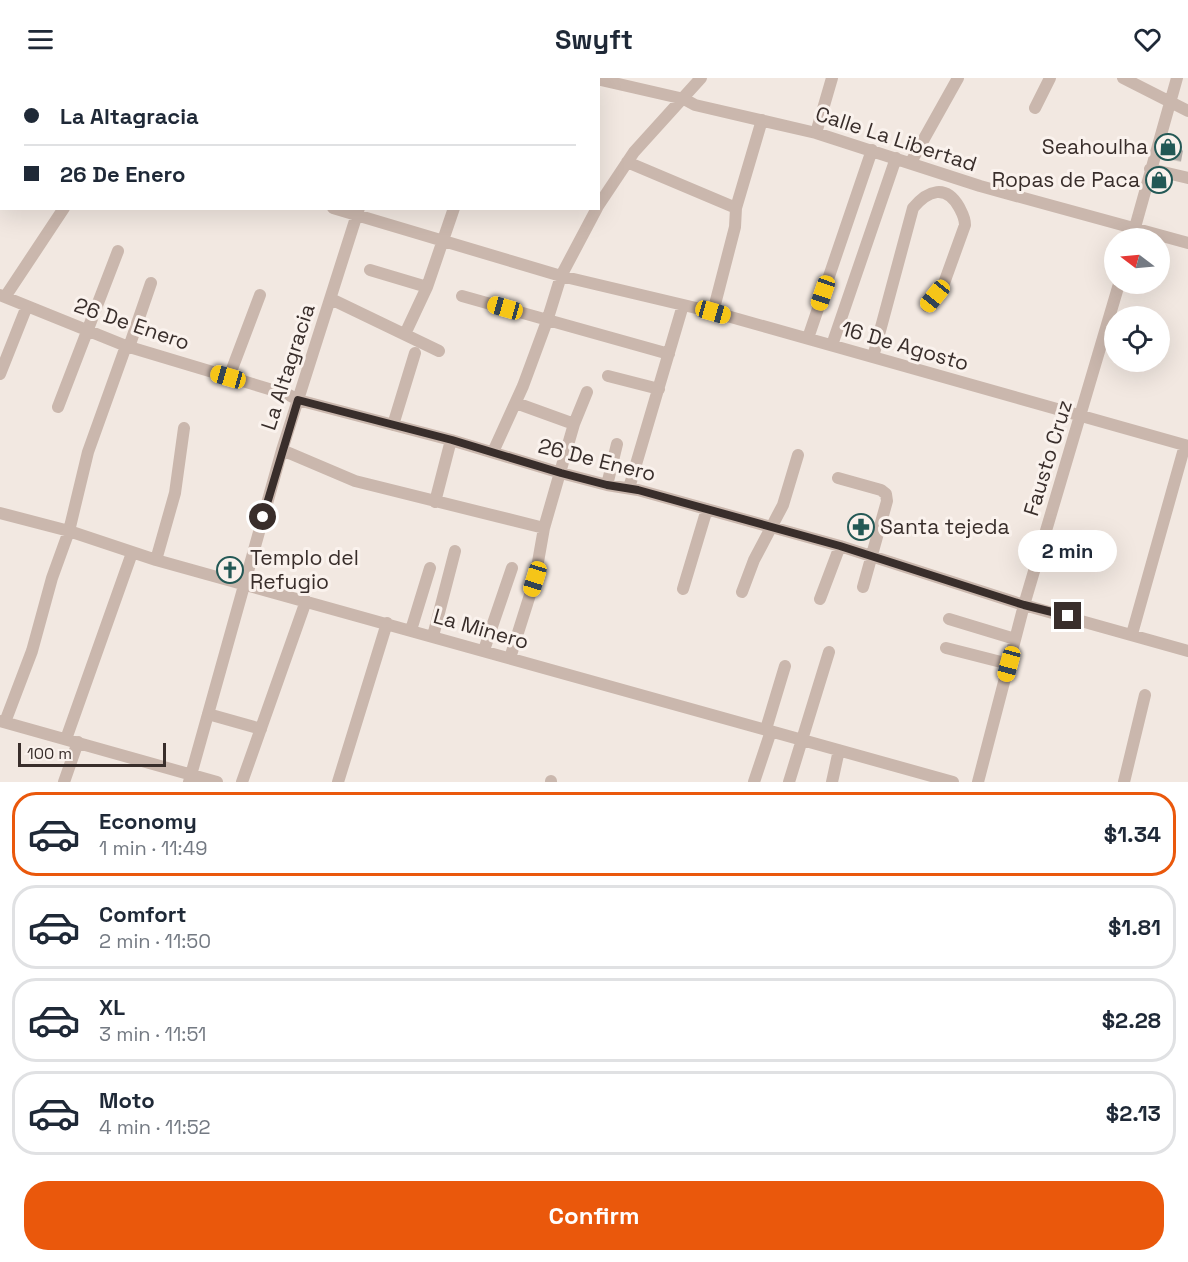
<!DOCTYPE html>
<html lang="en">
<head>
<meta charset="utf-8">
<style>
	body { margin:0; font-family:"Space Grotesk",sans-serif; background:#f6f6f7; color:#1f2937; height:100vh; display:flex; flex-direction:column; font-size:22px; white-space:nowrap }
	* { box-sizing:border-box; margin:0 }
	p { font-size:20px; color:#747a83 }
	.icon { flex:none; width:33px; height:33px; fill:none; stroke:currentColor; stroke-width:2; stroke-linecap:round; stroke-linejoin:round }
	.map { position:relative; height:704px; overflow:hidden }
	.drawer { display:flex; flex-direction:column; background:#fff; flex:1 }
	.drawer>* { flex:none }
	.hud { position:absolute; left:0px; top:0px; width:600px; height:132px; box-shadow:0 6px 24px #0002; display:grid; align-content:center; height:132px; padding:0 24px; background:#fff }
	.needle { width:39px; rotate:286deg }
	.controls { position:absolute; left:1104px; top:150px; display:grid; gap:12px }
	.controls a { display:grid; place-items:center; width:66px; height:66px; border-radius:50%; background:#fff; box-shadow:0 6px 24px #0002; font-size:30px }
	.scale { position:absolute; left:18px; bottom:15px; width:148px; box-sizing:border-box; padding-left:6px; border:3px solid #392e2b; border-top:0; font-size:16px; line-height:21px; white-space:nowrap; color:#392e2b; -webkit-text-stroke:4px #faf2ed; paint-order:stroke }
	.end { position:absolute; width:27px; height:27px; margin:-14px; border:8px solid #392e2b; background:#fff; box-shadow:0 0 0 3px #fff }
	.from { border-radius:50% }
	.bubble { position:absolute; height:42px; border-radius:21px; background:#fff; box-shadow:0 6px 24px #0002; font-size:20px; font-weight:700; line-height:42px; text-align:center }
	.car { position:absolute; width:18px; height:36px; margin:-18px -9px; border-radius:8px; box-shadow:0 0 4px 2px #0007; background:linear-gradient(#f5c518 24%,#345 0 40%,#f5c518 0 76%,#345 0 86%,#f5c518 0) }
	.hud b { display:flex; align-items:center; gap:21px; height:57px; font-size:22px }
	.hud b+b { border-top:2px solid #e0e1e3 }
	.hud i { width:15px; height:15px; background:#1f2937 }
	ul { padding:10px 0 0; list-style:none }
	li { display:flex; align-items:center; gap:18px; height:84px; margin:0 12px 9px; padding:0 12px; border:3px solid #e0e1e3; border-radius:24px }
	li div { flex:1 }
	li b { display:block; font-size:22px }
	li em { font-style:normal; font-weight:700 }
	li.selected { border-color:#ea580c }
	li>.icon { width:54px; height:54px; stroke-width:1.5 }
	.cta { display:flex; gap:12px; margin-top:auto; padding:12px 24px }
	.cta a { flex:1; height:69px; border-radius:24px; background:#ea580c; color:#fff; font-size:24px; font-weight:700; line-height:69px; text-align:center }
	header { display:flex; justify-content:space-between; align-items:center; height:78px; padding:0 24px; background:#fff; font-size:27px; font-weight:700 }
	.map>svg:first-child { display:block }
</style>
</head>
<body>
<header><svg class="icon" aria-label="menu" viewBox="0 0 24 24"><path d="M4 6h16M4 12h16M4 18h16"/></svg>Swyft<svg class="icon" aria-label="heart" viewBox="0 0 24 24"><path d="M12 20l-8-8c-3-5 5-10 8-4 3-6 11-1 8 4z"/></svg></header>
<div class="map">
<svg width="1188" height="704" viewBox="0 0 1188 704">
	<defs>
		<filter id="shadow"><feDropShadow dx="3" dy="5.5" stdDeviation="0" flood-color="#0004"/></filter>
	</defs>
	<rect width="100%" height="100%" fill="#f2e8e1"/>
	<path fill="#bf5f52" filter="url(#shadow)" d="M 1168,64 L 1180,67 L 1178,78 L 1164,75 Z
		M 222,485 L 240,489 L 238,496 L 221,491 Z"/>
	<g fill="none" stroke-linecap="round" stroke-linejoin="round">
		<path stroke="#cab7ad" stroke-width="12" d="M 85,0 L 85,2
			M 309,0 L 315,2
			M 592,0 L 684,21 L 695,27 L 816,55 L 980,108 L 1188,165
			M 1123,0 L 1188,33
			M 145,2 L 145,0
			M 393,2 L 393,0
			M 553,2 L 554,0
			M 0,25 L 2,25
			M 1035,30 L 1050,0
			M 816,55 L 832,0
			M 627,84 L 736,130 L 735,149 L 713,234
			M 911,84 L 958,0
			M 1150,91 L 1188,100
			M 598,128 L 634,74 L 701,0
			M 333,130 L 561,198 L 713,234 L 1188,368
			M 736,130 L 762,42
			M 1132,160 L 1177,0
			M 370,192 L 427,209
			M 0,217 L 126,268 L 289,317 L 298,322 L 451,362 L 561,395 L 607,407 L 638,412 L 840,468 L 1024,527 L 1188,573
			M 462,218 L 669,276
			M 5,219 L 64,130
			M 331,221 L 439,273
			M 405,256 L 427,209 L 454,130
			M 808,260 L 872,72
			M 832,267 L 896,80
			M 129,269 L 151,205
			M 873,279 L 913,130 C 928,112 946,106 959,129 C 962,135 965,139 965,147 L 943,208 L 927,228
			M 0,296 L 27,228
			M 608,298 L 659,311
			M 229,299 L 260,217
			M 516,325 L 574,346
			M 58,329 L 118,173
			M 393,347 L 415,275
			M 282,372 L 355,403 L 544,450
			M 493,374 L 523,308 L 547,243 L 561,198 L 597,130
			M 838,400 L 881,412 L 886,416 L 887,423 L 863,509
			M 607,407 L 617,366
			M 629,410 L 683,227
			M 435,424 L 451,362
			M 0,435 L 69,453 L 156,482 L 953,704
			M 156,482 L 175,415 L 184,350
			M 683,511 L 707,431
			M 742,514 L 754,482 L 783,427 L 798,377
			M 820,521 L 840,468
			M 949,541 L 1015,561
			M 411,552 L 430,490
			M 1132,556 L 1185,367
			M 433,558 L 455,473
			M 946,570 L 1009,586
			M 484,572 L 512,490
			M 510,580 L 535,501 L 544,450 L 574,346 L 587,314
			M 208,636 L 261,651
			M 0,643 L 217,704
			M 5,644 L 32,573 L 52,500 L 69,453 L 88,374 L 126,268
			M 766,651 L 785,588
			M 66,661 L 132,475
			M 64,704 L 78,664
			M 189,704 L 282,372 L 359,130
			M 242,704 L 306,523
			M 338,704 L 387,545
			M 551,704 L 551,703
			M 754,704 L 771,653
			M 789,704 L 829,574
			M 832,704 L 839,672
			M 978,704 L 1024,527 L 1119,206
			M 1124,704 L 1145,617"/>
	</g>
	<g fill="none" stroke-linecap="round" stroke-linejoin="round">
		<path stroke="#392e2b" stroke-width="8" d="M 263,439 L 298,322 L 452,362 L 561,395 L 607,407 L 638,412 L 840,468 L 1024,527 L 1068,538"/>
	</g>
	<defs>
		<symbol id="shop-ring" viewBox="-11 -11 22 22"><circle r="9.5" fill="#faf2ed" stroke="#235855" stroke-width="1.5"/><path d="M-5-2.5h2.3a2.7 3.5 0 0 1 5.4 0H5L5.5 6h-11ZM-1.5-2.5h3a1.5 2.3 0 0 0-3 0Z" fill="#235855"/></symbol>
		<symbol id="pharmacy-ring" viewBox="-11 -11 22 22"><circle r="9.5" fill="#faf2ed" stroke="#235855" stroke-width="1.5"/><path d="M-2-6h4v4h4v4h-4v4h-4v-4h-4v-4h4Z" fill="#235855"/></symbol>
		<symbol id="church-ring" viewBox="-11 -11 22 22"><circle r="9.5" fill="#faf2ed" stroke="#235855" stroke-width="1.5"/><path d="M-1.2-6h2.4v3.5h3.3v2.4h-3.3V6h-2.4V-.1h-3.3v-2.4h3.3Z" fill="#235855"/></symbol>
	</defs>
	<g fill-rule="evenodd">
		<use href="#shop-ring" x="1153" y="54" width="30" height="30"/>
		<use href="#shop-ring" x="1144" y="87" width="30" height="30"/>
		<use href="#pharmacy-ring" x="846" y="434" width="30" height="30"/>
		<use href="#church-ring" x="215" y="477" width="30" height="30"/>
	</g>
	<g text-anchor="middle" stroke-width="6" stroke-linejoin="round" paint-order="stroke">
		<g font-size="21" fill="#392e2b" stroke="#faf2ed">
			<text transform="translate(896 61) rotate(18)" y="7">Calle La Libertad</text>
			<text transform="translate(132 246) rotate(19)" y="7">26 De Enero</text>
			<text transform="translate(905 268) rotate(16)" y="7">16 De Agosto</text>
			<text transform="translate(288 289) rotate(-72)" y="7">La Altagracia</text>
			<text transform="translate(1048 380) rotate(-73)" y="7">Fausto Cruz</text>
			<text transform="translate(597 382) rotate(14)" y="7">26 De Enero</text>
			<text transform="translate(481 551) rotate(16)" y="7">La Minero</text>
		</g>
		<g font-size="21" fill="#392e2b" stroke="#faf2ed" text-anchor="end">
			<text x="1148" y="76">Seahoulha</text>
			<text x="1140" y="109">Ropas de Paca</text>
			<text x="880" y="456" text-anchor="start">Santa tejeda</text>
			<text x="250" y="487" text-anchor="start">Templo del<tspan x="250" dy="24">Refugio</tspan></text>
		</g>
	</g>
</svg>
<div class="controls">
<a><svg class="needle" viewBox="-14 -14 28 28"><path d="M0-13l5 13h-10z" fill="#e53935"/><path d="M0 13l5-13h-10z" fill="#747a83"/></svg></a>
<a><svg class="icon" aria-label="locate" viewBox="0 0 24 24"><circle cx="12" cy="12" r="6"/><path d="M12 2v4M12 18v4M2 12h4M18 12h4"/></svg></a>
</div>
<div class="scale">100 m</div>
<i class="end from" style="left:263px;top:439px"></i>
<i class="end" style="left:1068px;top:538px"></i>
<div class="bubble" style="left:1018px;top:452px;width:99px">2 min</div>
<i class="car" style="left:823px;top:215px;rotate:199deg"></i>
<i class="car" style="left:935px;top:218px;rotate:219deg"></i>
<i class="car" style="left:505px;top:230px;rotate:286deg"></i>
<i class="car" style="left:713px;top:234px;rotate:106deg"></i>
<i class="car" style="left:228px;top:299px;rotate:286deg"></i>
<i class="car" style="left:535px;top:501px;rotate:197deg"></i>
<i class="car" style="left:1009px;top:586px;rotate:195deg"></i>
<div class="hud">
<b><i class="from"></i>La Altagracia</b>
<b><i></i>26 De Enero</b>
</div>
</div>
<section class="drawer">
<ul>
<li class="selected"><svg class="icon" aria-label="car" viewBox="0 0 24 24"><path d="M5 17H2v-5l4-1 3-4h7l3 4 3 1v5h-3M9 17h6M6 11h13"/><circle cx="7" cy="17" r="2"/><circle cx="17" cy="17" r="2"/></svg><div><b>Economy</b><p>1 min · 11:49</p></div><em>$1.34</em></li>
<li><svg class="icon" aria-label="car" viewBox="0 0 24 24"><path d="M5 17H2v-5l4-1 3-4h7l3 4 3 1v5h-3M9 17h6M6 11h13"/><circle cx="7" cy="17" r="2"/><circle cx="17" cy="17" r="2"/></svg><div><b>Comfort</b><p>2 min · 11:50</p></div><em>$1.81</em></li>
<li><svg class="icon" aria-label="car" viewBox="0 0 24 24"><path d="M5 17H2v-5l4-1 3-4h7l3 4 3 1v5h-3M9 17h6M6 11h13"/><circle cx="7" cy="17" r="2"/><circle cx="17" cy="17" r="2"/></svg><div><b>XL</b><p>3 min · 11:51</p></div><em>$2.28</em></li>
<li><svg class="icon" aria-label="car" viewBox="0 0 24 24"><path d="M5 17H2v-5l4-1 3-4h7l3 4 3 1v5h-3M9 17h6M6 11h13"/><circle cx="7" cy="17" r="2"/><circle cx="17" cy="17" r="2"/></svg><div><b>Moto</b><p>4 min · 11:52</p></div><em>$2.13</em></li>
</ul>
<div class="cta"><a>Confirm</a></div>
</section>
</body>
</html>
